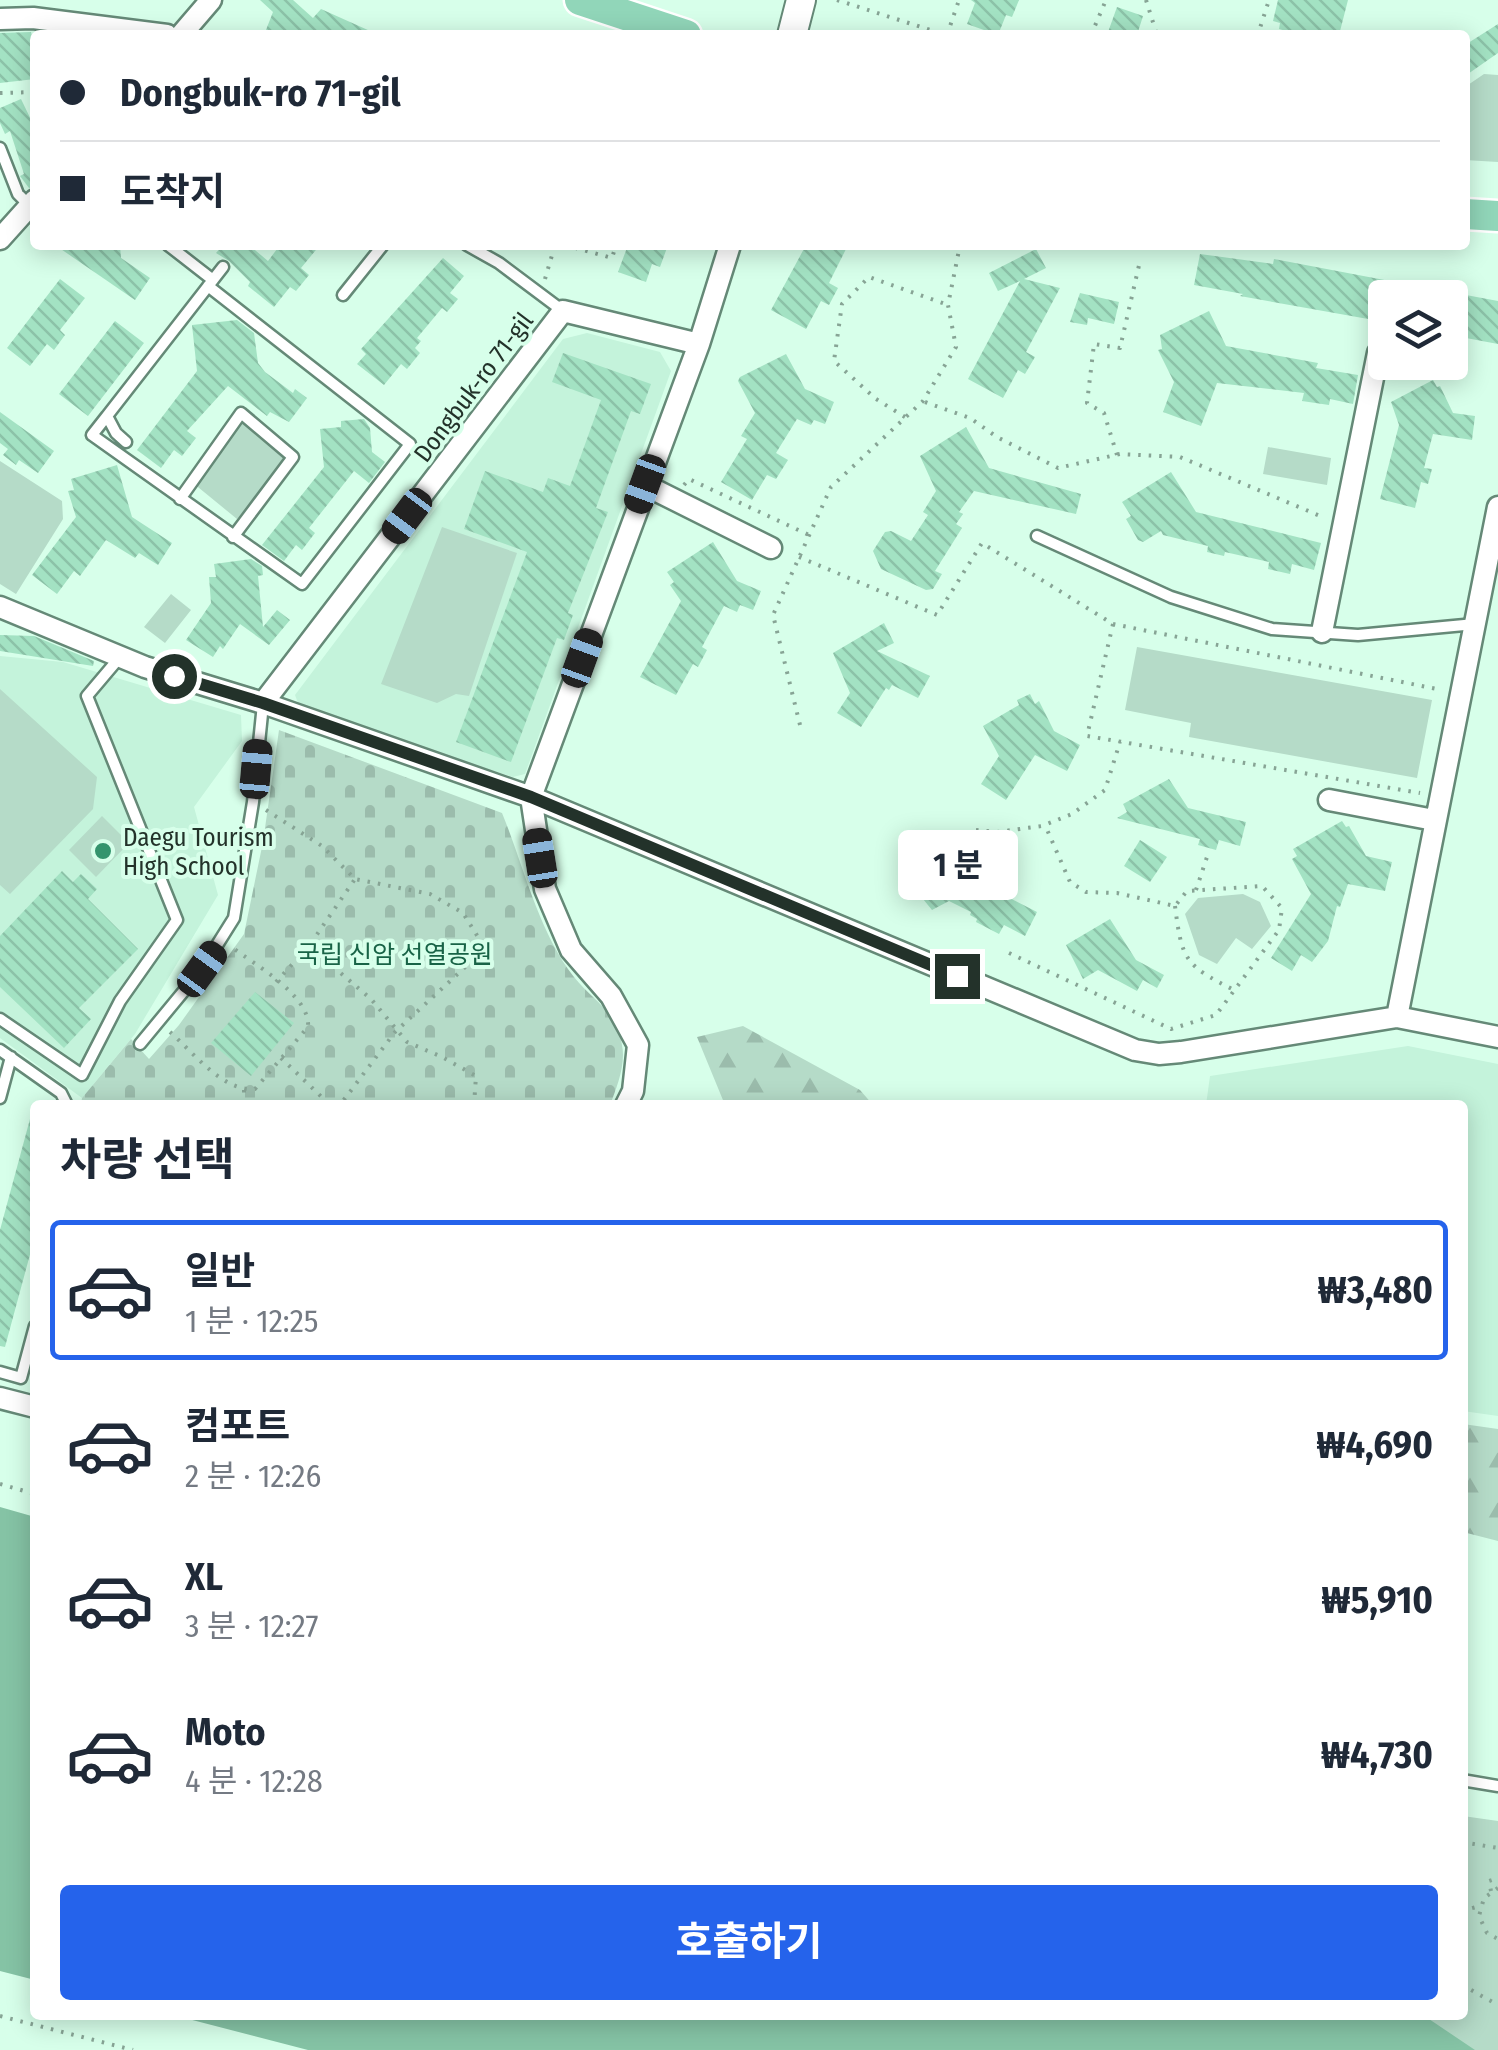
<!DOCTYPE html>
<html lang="ko">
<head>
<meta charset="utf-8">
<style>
	body { margin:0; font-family:"Fira Sans Condensed","Noto Sans KR",sans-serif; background:#f6f6f7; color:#1f2937; height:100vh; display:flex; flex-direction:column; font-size:38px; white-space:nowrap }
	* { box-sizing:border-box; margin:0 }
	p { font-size:32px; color:#747a83 }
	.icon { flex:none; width:55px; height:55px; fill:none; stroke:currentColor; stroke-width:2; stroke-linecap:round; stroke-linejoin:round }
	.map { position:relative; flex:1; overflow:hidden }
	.panel { position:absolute; left:30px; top:1100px; width:1438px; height:920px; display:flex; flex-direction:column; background:#fff; border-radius:10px; box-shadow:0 5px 25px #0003 }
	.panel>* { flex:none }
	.guide { position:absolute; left:30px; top:30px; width:1440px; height:220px; border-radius:10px; box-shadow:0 5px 25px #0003; display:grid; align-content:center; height:220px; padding:0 30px; background:#fff }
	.tools { position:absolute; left:1368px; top:280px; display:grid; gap:20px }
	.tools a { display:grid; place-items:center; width:100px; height:100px; border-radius:10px; background:#fff; box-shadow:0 5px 25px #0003; font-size:50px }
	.end { position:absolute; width:45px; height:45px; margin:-22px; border:12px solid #23322a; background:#fff; box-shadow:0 0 0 5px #fff }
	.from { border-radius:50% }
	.bubble { position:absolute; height:70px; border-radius:10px; background:#fff; box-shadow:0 5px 25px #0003; font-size:32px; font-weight:700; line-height:70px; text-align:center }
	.car { position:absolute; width:30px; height:60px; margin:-30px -15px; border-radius:12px; box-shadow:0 0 8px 2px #0007; background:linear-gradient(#222 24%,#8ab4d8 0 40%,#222 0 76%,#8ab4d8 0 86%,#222 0) }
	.guide b { display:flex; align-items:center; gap:35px; height:95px; font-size:38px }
	.guide b+b { border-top:2px solid #e0e1e3 }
	.guide i { width:25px; height:25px; background:#1f2937 }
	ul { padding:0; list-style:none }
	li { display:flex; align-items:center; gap:30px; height:140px; margin:0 20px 15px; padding:0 10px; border:5px solid transparent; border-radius:10px }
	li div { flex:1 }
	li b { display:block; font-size:38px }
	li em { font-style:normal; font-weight:700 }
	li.active { border-color:#2563eb }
	li>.icon { width:90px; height:90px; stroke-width:1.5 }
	h2 { padding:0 30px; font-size:45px; line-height:120px }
	.action { display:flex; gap:20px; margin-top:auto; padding:20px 30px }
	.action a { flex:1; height:115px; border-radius:10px; background:#2563eb; color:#fff; font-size:40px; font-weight:700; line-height:115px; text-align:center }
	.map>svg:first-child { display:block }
</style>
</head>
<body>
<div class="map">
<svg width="1498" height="2050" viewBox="0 0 1498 2050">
	<defs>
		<pattern id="forest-firs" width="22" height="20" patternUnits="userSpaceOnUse" patternTransform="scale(2.5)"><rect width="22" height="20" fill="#b5dbc8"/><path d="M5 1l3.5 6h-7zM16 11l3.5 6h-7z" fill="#9bbcac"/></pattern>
		<pattern id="cemetery-stones" width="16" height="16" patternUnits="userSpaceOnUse" patternTransform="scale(2.5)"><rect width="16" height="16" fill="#b5dbc8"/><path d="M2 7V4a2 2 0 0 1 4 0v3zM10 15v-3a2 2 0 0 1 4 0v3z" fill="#9bbcac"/></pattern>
		<pattern id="building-back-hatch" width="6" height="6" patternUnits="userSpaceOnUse" patternTransform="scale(2.5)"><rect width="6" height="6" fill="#a3e2c3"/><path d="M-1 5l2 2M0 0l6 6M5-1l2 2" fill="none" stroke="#8cc2a8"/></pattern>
	</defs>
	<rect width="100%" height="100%" fill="#d7ffea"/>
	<path fill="#c4f3db" d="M 587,333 L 660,352 L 671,371 L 525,774 L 513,777 L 301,711 L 295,695 L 563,339 Z
		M 0,656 L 63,662 L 241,715 L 242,741 L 194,807 L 218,895 L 135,1034 L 82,1098 L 0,1038 Z
		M 1408,1046 L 1498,1064 L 1498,1416 L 1463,1411 L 1462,1105 L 1206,1105 L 1210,1076 Z"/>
	<path fill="url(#forest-firs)" d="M 743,1026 L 860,1090 L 873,1105 L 725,1105 L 697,1037 Z
		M 1463,1424 L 1498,1429 L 1498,1541 L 1463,1532 Z"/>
	<path fill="url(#cemetery-stones)" d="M 279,730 L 502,813 C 524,866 538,931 574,977 C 592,1000 617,1011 622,1045 C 626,1064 617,1087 610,1105 L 81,1105 L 82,1098 L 131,1039 L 149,1059 L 179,1025 L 244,934 L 263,842 Z"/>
	<path fill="#b5dbc8" d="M 1484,74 L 1498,75 L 1498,162 L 1465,160 L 1465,87 Z
		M 244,420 L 289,457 L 237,519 L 193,483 Z
		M 1268,447 L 1331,458 L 1327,485 L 1263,474 Z
		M 0,461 L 62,501 L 63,519 L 16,594 L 0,584 Z
		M 442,527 L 517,553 L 469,696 L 456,694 L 437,703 L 381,684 Z
		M 171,594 L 191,610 L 165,643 L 144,627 Z
		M 1137,647 L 1432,700 L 1417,778 L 1189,737 L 1191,723 L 1125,710 Z
		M 0,689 L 97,777 L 93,809 L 10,894 L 0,885 Z
		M 102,816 L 129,843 L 96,877 L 69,850 Z
		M 1243,894 L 1260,902 L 1271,926 L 1252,949 L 1236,938 L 1217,964 L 1199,955 L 1185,914 L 1198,898 Z
		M 1463,1816 L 1498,1821 L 1498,2050 L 1461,2050 L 1406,2015 L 1462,2015 Z"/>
	<path fill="#85c3a5" d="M 0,1507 L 35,1517 L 35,1980 L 0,1971 Z
		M 173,2015 L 1423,2015 L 1475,2050 L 308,2050 Z"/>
	<path fill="url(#building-back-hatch)" d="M 260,0 L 293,0 L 313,18 L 321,9 L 379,35 L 264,35 L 273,12 Z
		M 971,0 L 1019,0 L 1012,17 L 1006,15 L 998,35 L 967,24 L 975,3 Z
		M 1278,0 L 1348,0 L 1339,35 L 1285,35 L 1286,31 L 1279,29 L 1280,23 L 1273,21 Z
		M 1117,7 L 1143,16 L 1137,35 L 1107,35 Z
		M 1498,24 L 1498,53 L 1465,76 L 1465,45 Z
		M 31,32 L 32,37 L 35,36 L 35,79 L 0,83 L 0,33 Z
		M 21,99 L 35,128 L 35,187 L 29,188 L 20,176 L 24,174 L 10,131 L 5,134 L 0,123 L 0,108 Z
		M 55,245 L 120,245 L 121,258 L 150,278 L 135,300 Z
		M 223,245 L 249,245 L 268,261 L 280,245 L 320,245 L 301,268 L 309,275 L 296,291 L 290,287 L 274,307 L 248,286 L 250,282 L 229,261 L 216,253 Z
		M 628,245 L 668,245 L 660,267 L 652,264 L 646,282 L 618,272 Z
		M 806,245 L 848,245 L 829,283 L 838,288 L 829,305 L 821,301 L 806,329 L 771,310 Z
		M 1036,249 L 1046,268 L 1024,279 L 1060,288 L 1026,352 L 1035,357 L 1025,374 L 1018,370 L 1003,398 L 968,379 L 1020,281 L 998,291 L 989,273 Z
		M 1200,254 L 1273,264 L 1274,259 L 1437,290 L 1436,298 L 1385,298 L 1385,322 L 1240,296 L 1243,294 L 1194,285 Z
		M 443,258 L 464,276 L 450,293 L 458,299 L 447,312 L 442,308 L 417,338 L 421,341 L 415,348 L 420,353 L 407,369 L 401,364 L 384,385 L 357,364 L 366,354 L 361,349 Z
		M 60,279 L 85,298 L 60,330 L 65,335 L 54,350 L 47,344 L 30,366 L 7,348 Z
		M 1450,292 L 1498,301 L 1498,344 L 1450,335 Z
		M 1080,293 L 1119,302 L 1114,324 L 1088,318 L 1087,325 L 1070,322 Z
		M 1209,311 L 1226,346 L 1318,363 L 1316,368 L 1358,375 L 1353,404 L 1330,399 L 1329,405 L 1302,401 L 1304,393 L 1217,383 L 1201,426 L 1163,412 L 1174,382 L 1158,350 L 1162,349 L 1160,335 Z
		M 237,320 L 254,333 L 258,363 L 265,372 L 293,393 L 295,389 L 307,398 L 289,422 L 270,412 L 267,416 L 228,386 L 187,431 L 196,438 L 182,456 L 174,450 L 161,468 L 137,450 L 197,371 L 192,325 Z
		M 115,321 L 144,343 L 88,416 L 59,394 Z
		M 563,353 L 651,384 L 640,414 L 631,411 L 596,508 L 608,512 L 568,613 L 573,615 L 564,640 L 557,638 L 511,762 L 456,742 L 527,552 L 464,529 L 485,471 L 543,492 L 548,478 L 570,486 L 601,400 L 552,382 Z
		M 786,354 L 805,389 L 834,402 L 825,424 L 814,420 L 811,425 L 797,419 L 776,453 L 788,460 L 776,479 L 767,475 L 752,500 L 721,482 L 747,439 L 741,436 L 755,413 L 738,381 L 740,377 Z
		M 1433,380 L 1437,387 L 1440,386 L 1453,413 L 1475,416 L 1472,440 L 1433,434 L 1424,468 L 1432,469 L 1428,484 L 1421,482 L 1415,508 L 1380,499 L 1399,425 L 1391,402 Z
		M 0,412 L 54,451 L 38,473 L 19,460 L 16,465 L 3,455 L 8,449 L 0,443 Z
		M 364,419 L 370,428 L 372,452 L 385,462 L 369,483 L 354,471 L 309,528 L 315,533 L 302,550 L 296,545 L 284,561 L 262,545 L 324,467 L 320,429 L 341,427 L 341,421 Z
		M 966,427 L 989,468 L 1081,494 L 1076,514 L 974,491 L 959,512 L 963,514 L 956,524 L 962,528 L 935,571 L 942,574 L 933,589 L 926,590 L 881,569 L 873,551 L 885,532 L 891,531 L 911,541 L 928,515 L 923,512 L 936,491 L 920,456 Z
		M 117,465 L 132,517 L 172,543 L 158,565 L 139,553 L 135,558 L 106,540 L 80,576 L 74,571 L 57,594 L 32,575 L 76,517 L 68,491 L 74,490 L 71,479 Z
		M 1171,472 L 1196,512 L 1321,543 L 1314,570 L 1292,564 L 1290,574 L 1268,569 L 1269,562 L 1225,552 L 1224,556 L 1207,552 L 1208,546 L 1163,535 L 1161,531 L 1143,542 L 1138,540 L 1126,519 L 1131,516 L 1122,502 Z
		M 713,542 L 737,581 L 761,591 L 753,610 L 740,605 L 737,612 L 724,606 L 702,647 L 707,650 L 698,667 L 693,664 L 676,695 L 640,677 L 681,601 L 670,585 L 674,582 L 667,572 Z
		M 251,559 L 262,566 L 263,575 L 258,576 L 263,627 L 277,610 L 290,620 L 269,645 L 240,624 L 223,649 L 220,646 L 213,657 L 186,640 L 211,603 L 209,577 L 216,577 L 214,564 Z
		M 884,623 L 894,643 L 877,651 L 930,676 L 918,698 L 892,685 L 889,690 L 886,688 L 861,727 L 837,713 L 850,693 L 833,653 Z
		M 0,635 L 34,636 L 94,661 L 93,666 L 0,651 Z
		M 1030,694 L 1035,704 L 1039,701 L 1054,731 L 1080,745 L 1067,771 L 1035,755 L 1006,800 L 981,784 L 999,756 L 983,726 L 1019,705 L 1017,700 Z
		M 1169,779 L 1188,808 L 1246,822 L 1240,846 L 1219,840 L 1216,850 L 1198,845 L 1200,839 L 1117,818 L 1127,812 L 1123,804 Z
		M 1342,821 L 1346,827 L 1349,826 L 1366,856 L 1392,862 L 1385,891 L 1348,884 L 1340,907 L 1337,906 L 1328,941 L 1312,962 L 1301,955 L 1292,971 L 1271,958 L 1311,894 L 1292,859 L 1297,856 L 1293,849 Z
		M 1140,840 L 1167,857 L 1150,882 L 1124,866 Z
		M 960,850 L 980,883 L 1037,912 L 1025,936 L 1004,925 L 999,934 L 976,922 L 977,919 L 970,915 L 971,912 L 949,901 L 932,910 L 923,899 L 909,875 L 942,856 L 944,860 Z
		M 62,871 L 73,882 L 81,874 L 97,889 L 88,899 L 138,949 L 79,1008 L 91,1019 L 64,1048 L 0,987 L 0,936 Z
		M 1110,919 L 1136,960 L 1164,975 L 1157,988 L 1143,980 L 1137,991 L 1098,970 L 1083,979 L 1066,945 Z
		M 255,992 L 294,1023 L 251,1076 L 211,1043 Z
		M 30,1119 L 35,1120 L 35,1236 L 5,1347 L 0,1346 L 0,1230 Z"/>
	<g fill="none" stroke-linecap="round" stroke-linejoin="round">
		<defs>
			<path id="lane" d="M 0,148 L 18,194 L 30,206
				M 168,245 L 213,280
				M 467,245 L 499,263 L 563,311
				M 343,295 L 383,245
				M 107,416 L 92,435 L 302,584 L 410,444 L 208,286
				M 126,442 L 116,433 L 107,416 L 223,267
				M 180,499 L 241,413 L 293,457 L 233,537
				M 1037,536 L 1171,597 L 1272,629 L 1358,635 L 1475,624
				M 0,1019 L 82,1075 L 120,1001 L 177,920 L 87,696 L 120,657
				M 140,1044 L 202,969 L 234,918 L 253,802 L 263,704
				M 0,1050 L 61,1093 L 67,1105
				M 0,1098 L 11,1057
				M 0,1372 L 21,1378 L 35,1326
				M 1462,1780 L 1498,1786"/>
			<path id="street" d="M 0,19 L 33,18 L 167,35
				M 181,35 L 211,0
				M 0,239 L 35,200
				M 645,485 L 771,548
				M 0,607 L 145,667 L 263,703 L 531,797 L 699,344
				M 1322,632 L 1378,353
				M 263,703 L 563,311 L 699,344 L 730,245
				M 531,797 L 1135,1050 L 1159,1054 L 1181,1052 L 1397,1017 L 1498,1037
				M 531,797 L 545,889 L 571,950 L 611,996 L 638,1045 L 633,1091 L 626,1105
				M 1329,800 L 1434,820
				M 1397,1017 L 1498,507
				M 0,1398 L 35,1407"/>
			<path id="secondary" d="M 792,35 L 801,0"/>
			<path id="primary" d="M 580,0 L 686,35
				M 1465,214 L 1498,216"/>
		</defs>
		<use href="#lane" stroke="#658977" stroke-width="15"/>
		<use href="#street" stroke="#658977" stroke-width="25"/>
		<use href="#secondary" stroke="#658977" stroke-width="32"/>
		<use href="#primary" stroke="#fff" stroke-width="35"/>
		<path stroke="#87a495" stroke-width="4" stroke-dasharray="2.5 8" stroke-linecap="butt" d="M 837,0 L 946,35
			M 1146,0 L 1157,35
			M 947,35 L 959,0
			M 1091,35 L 1106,0
			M 1255,35 L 1259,31 L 1269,0
			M 0,93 L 35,92
			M 565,245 L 612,258 L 616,245
			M 545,279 L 555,245
			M 925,402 L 970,418 L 997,437 L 1058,468 L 1120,454 L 1180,457 L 1325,518
			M 905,417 L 876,399 L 834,361 L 842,304 L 869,277 L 948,305
			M 1117,455 L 1104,413 L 1087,403 L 1094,344 L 1120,348 L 1140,261
			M 684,485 L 689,479 L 809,535
			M 799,557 L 937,615 L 982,543 L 1113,624 L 1442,690
			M 1113,624 L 1087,736 L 1420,793
			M 800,725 L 773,615 L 831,487 L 923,401 L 956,347 L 948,305 L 960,245
			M 266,810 L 322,846 L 355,879 L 430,894 L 463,913 L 483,945 L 475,958 L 395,1032 L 340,1105
			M 976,830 L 997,832 L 1042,826 L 1072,814 L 1105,790 L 1120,742
			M 1196,890 L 1208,854
			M 1175,906 C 1182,961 1185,965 1234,990
			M 309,946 L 371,999 L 407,1042 L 442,1057 L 476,1076 L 474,1105
			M 1009,953 L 1171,1029 L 1216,1015 L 1279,930 L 1282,908 L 1262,886 L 1187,891 L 1175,906 L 1117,893 L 1086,892 L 1070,882 L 1045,825
			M 276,982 L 309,946 L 355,879
			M 170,1032 C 193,1052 223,1092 255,1089 L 308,1027 C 311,996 254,964 230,946
			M 281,1058 L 330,1105
			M 244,1090 L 244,1105
			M 0,1484 L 35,1494
			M 1462,1842 L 1498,1848
			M 1498,1888 L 1484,1898 L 1479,1916 L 1487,1933 L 1498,1939
			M 1491,1891 L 1489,1881 L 1498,1878
			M 1462,1911 L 1480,1906
			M 1462,1985 L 1498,2005
			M 0,2016 L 133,2050"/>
		<use href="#lane" stroke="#fff" stroke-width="10"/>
		<use href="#street" stroke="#fff" stroke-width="20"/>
		<use href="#secondary" stroke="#fff" stroke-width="28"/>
		<use href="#primary" stroke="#91d6b9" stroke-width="30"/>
	</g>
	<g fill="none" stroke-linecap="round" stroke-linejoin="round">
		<path stroke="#23322a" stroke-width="12" d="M 174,676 L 263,703 L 531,797 L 957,976"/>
	</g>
	<circle fill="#34946d" stroke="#d7ffea" stroke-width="4" cx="103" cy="851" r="10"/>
	<g text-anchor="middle" stroke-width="8" stroke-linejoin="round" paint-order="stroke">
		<g font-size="25" fill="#23322a" stroke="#d7ffea">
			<text transform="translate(473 387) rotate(-53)" y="9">Dongbuk-ro 71-gil</text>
		</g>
		<g font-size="25" fill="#23322a" stroke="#d7ffea" text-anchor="start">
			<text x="123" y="846">Daegu Tourism<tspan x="123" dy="29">High School</tspan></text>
		</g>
		<g font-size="25" fill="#186346" stroke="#d7ffea">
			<text x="395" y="963">국립 신암 선열공원</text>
		</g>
	</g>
</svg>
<div class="tools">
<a><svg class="icon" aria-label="layers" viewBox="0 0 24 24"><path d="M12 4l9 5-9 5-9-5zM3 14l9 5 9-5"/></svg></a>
</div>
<i class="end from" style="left:174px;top:676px"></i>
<i class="end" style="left:957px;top:976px"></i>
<div class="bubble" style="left:898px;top:830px;width:120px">1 분</div>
<i class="car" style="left:645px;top:484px;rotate:200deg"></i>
<i class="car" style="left:407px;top:516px;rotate:217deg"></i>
<i class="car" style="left:582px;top:658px;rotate:20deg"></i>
<i class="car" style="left:256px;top:769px;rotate:5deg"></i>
<i class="car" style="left:540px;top:858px;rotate:351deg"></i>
<i class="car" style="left:202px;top:969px;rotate:36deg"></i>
<div class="guide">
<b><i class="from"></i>Dongbuk-ro 71-gil</b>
<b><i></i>도착지</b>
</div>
<section class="panel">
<h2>차량 선택</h2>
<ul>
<li class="active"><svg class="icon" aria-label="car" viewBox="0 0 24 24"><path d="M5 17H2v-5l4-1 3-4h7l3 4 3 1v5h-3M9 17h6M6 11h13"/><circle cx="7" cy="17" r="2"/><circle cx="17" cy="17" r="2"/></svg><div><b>일반</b><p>1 분 · 12:25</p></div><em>₩3,480</em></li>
<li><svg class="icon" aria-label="car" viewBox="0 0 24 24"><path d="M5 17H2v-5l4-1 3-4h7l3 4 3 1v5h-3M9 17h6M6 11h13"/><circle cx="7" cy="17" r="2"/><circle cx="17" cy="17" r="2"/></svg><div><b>컴포트</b><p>2 분 · 12:26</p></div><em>₩4,690</em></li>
<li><svg class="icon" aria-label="car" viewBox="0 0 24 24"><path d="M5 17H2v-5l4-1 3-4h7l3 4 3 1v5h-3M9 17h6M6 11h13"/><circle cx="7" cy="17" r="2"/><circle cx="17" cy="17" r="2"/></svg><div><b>XL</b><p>3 분 · 12:27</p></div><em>₩5,910</em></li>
<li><svg class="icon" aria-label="car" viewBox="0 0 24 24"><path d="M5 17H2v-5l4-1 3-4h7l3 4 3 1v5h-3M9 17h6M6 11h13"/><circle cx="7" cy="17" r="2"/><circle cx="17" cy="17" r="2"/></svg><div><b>Moto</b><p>4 분 · 12:28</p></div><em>₩4,730</em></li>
</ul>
<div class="action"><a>호출하기</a></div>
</section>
</div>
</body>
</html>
